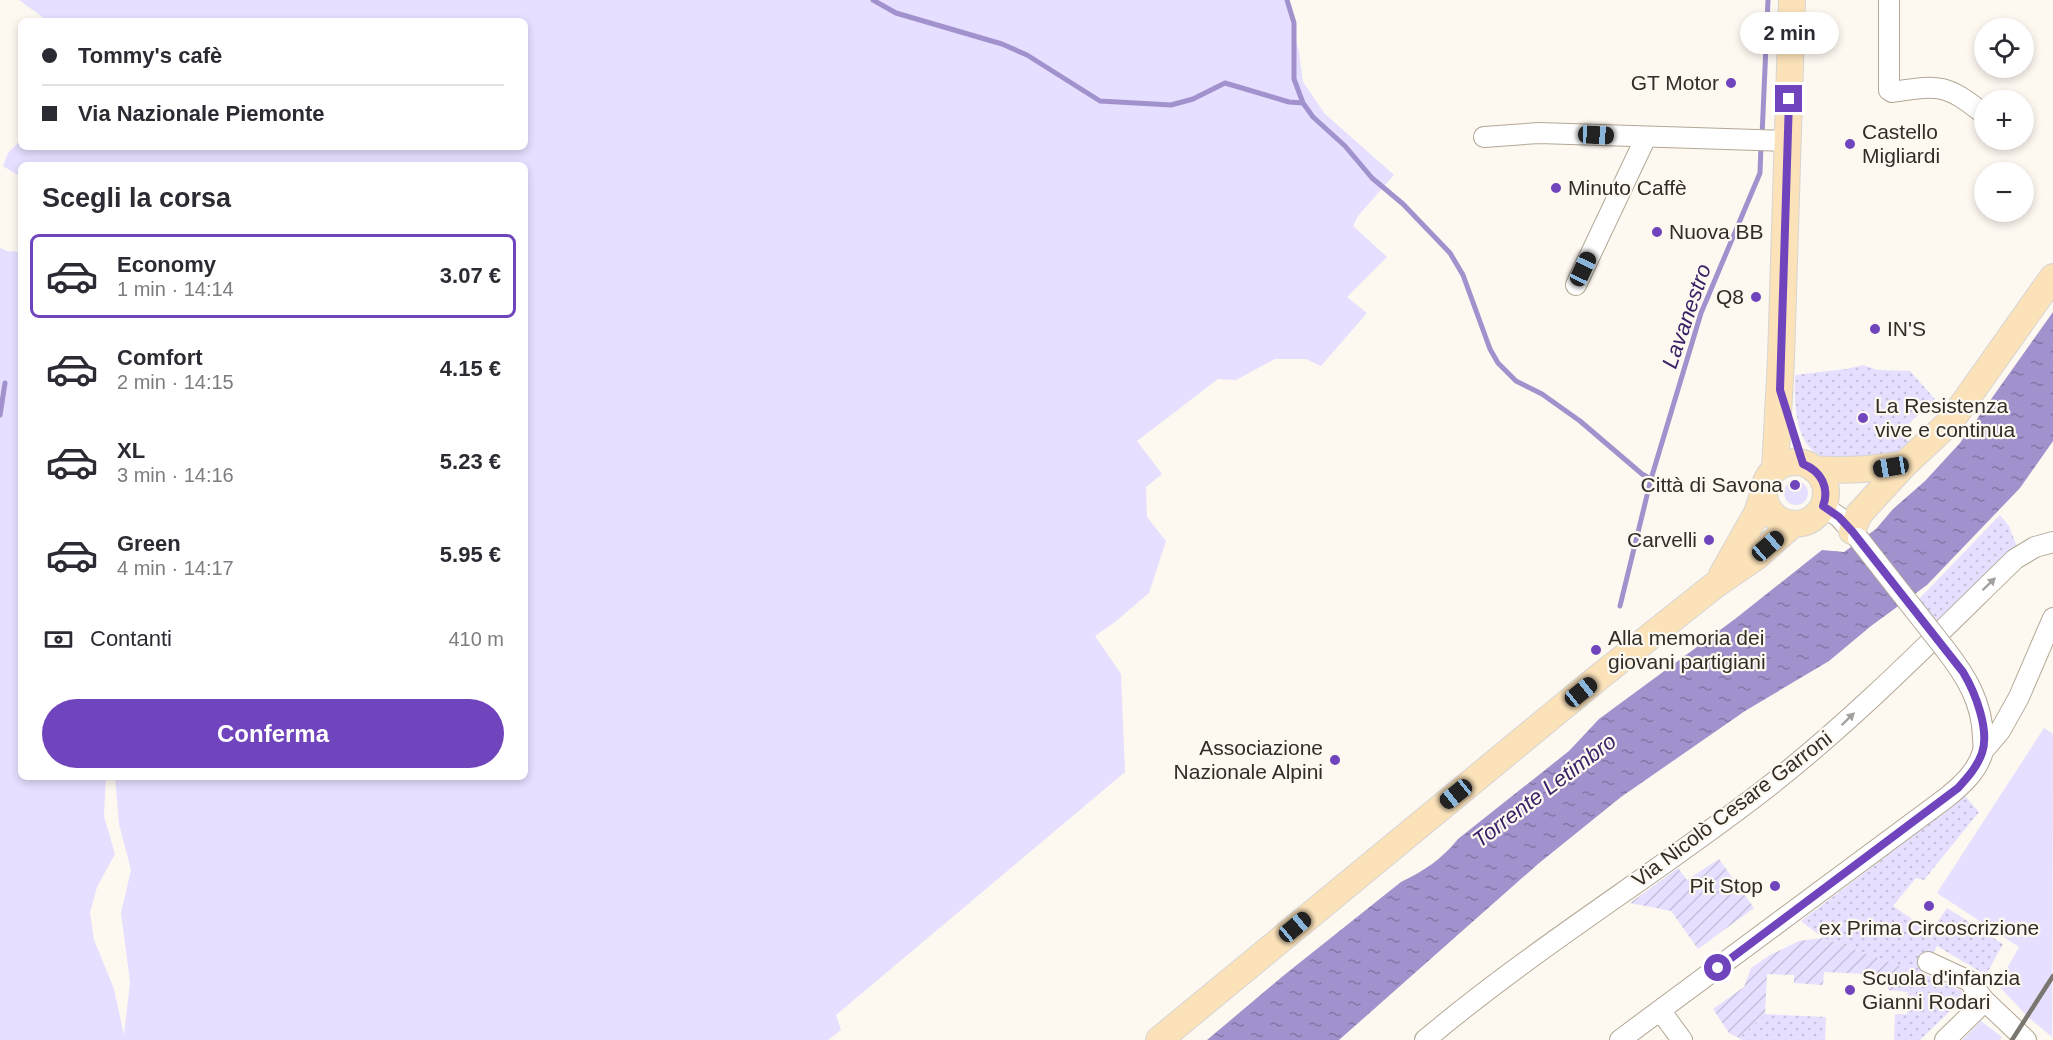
<!DOCTYPE html>
<html lang="it">
<head>
<meta charset="utf-8">
<style>
	body { margin:0; font-family:Helvetica,sans-serif; background:#f7f7f7; color:#2b2b33; height:100vh; display:flex; flex-direction:column; font-size:22px; white-space:nowrap }
	* { box-sizing:border-box; margin:0 }
	p { font-size:20px; color:#7c7c81 }
	.icon { flex:none; width:33px; height:33px; fill:none; stroke:currentColor; stroke-width:2; stroke-linecap:round; stroke-linejoin:round }
	.map { position:relative; flex:1; overflow:hidden }
	.drawer { position:absolute; left:18px; top:162px; width:510px; height:618px; display:flex; flex-direction:column; background:#fff; border-radius:9px; box-shadow:0 3px 9px #0003 }
	.drawer>* { flex:none }
	.hud { position:absolute; left:18px; top:18px; width:510px; height:132px; border-radius:9px; box-shadow:0 3px 9px #0003; display:grid; align-content:center; height:132px; padding:0 24px; background:#fff }
	.tools { position:absolute; left:1974px; top:18px; display:grid; gap:12px }
	.tools a { display:grid; place-items:center; width:60px; height:60px; border-radius:50%; background:#fff; box-shadow:0 3px 9px #0003; font-size:30px }
	.end { position:absolute; width:27px; height:27px; margin:-14px; border:8px solid #7044bc; background:#fff; box-shadow:0 0 0 3px #fff }
	.from { border-radius:50% }
	.bubble { position:absolute; height:42px; border-radius:21px; background:#fff; box-shadow:0 3px 9px #0003; font-size:20px; font-weight:700; line-height:42px; text-align:center }
	.car { position:absolute; width:18px; height:36px; margin:-18px -9px; border-radius:8px; box-shadow:0 0 4px 2px #0007; background:linear-gradient(#222 24%,#8ab4d8 0 40%,#222 0 76%,#8ab4d8 0 86%,#222 0) }
	.hud b { display:flex; align-items:center; gap:21px; height:57px; font-size:22px }
	.hud b+b { border-top:2px solid #e1e1e2 }
	.hud i { width:15px; height:15px; background:#2b2b33 }
	ul { padding:0; list-style:none }
	li { display:flex; align-items:center; gap:18px; height:84px; margin:0 12px 9px; padding:0 12px; border:3px solid transparent; border-radius:9px }
	li div { flex:1 }
	li b { display:block; font-size:22px }
	li em { font-style:normal; font-weight:700 }
	li.on { border-color:#7044bc }
	li>.icon { width:54px; height:54px; stroke-width:1.5 }
	h2 { padding:0 24px; font-size:27px; line-height:72px }
	.pay { display:flex; align-items:center; gap:15px; height:66px; padding:0 24px; font-size:22px }
	.pay p { margin-inline-start:auto }
	.action { display:flex; gap:12px; margin-top:auto; padding:12px 24px }
	.action a { flex:1; height:69px; border-radius:36px; background:#7044bc; color:#fff; font-size:24px; font-weight:700; line-height:69px; text-align:center }
	.map>svg:first-child { display:block }
</style>
</head>
<body>
<div class="map">
<svg width="2053" height="1040" viewBox="0 0 2053 1040">
	<defs>
		<pattern id="park-dots" width="8" height="8" patternUnits="userSpaceOnUse" patternTransform="scale(1.5)"><rect width="8" height="8" fill="#e6dfff"/><path d="M2 2h.1M6 6h.1" fill="none" stroke="#c6c0da" stroke-width="1.8" stroke-linecap="round"/></pattern>
		<pattern id="garden-furrows" width="10" height="10" patternUnits="userSpaceOnUse" patternTransform="scale(1.5)"><rect width="10" height="10" fill="#e6dfff"/><path d="M-1 1l2-2M0 10L10 0M9 11l2-2" fill="none" stroke="#c6c0da"/></pattern>
		<pattern id="water-ripples" width="26" height="14" patternUnits="userSpaceOnUse" patternTransform="scale(1.5)"><rect width="26" height="14" fill="#a191cd"/><path d="M2 4q2-2 4 0t4 0M15 11q2-2 4 0t4 0" fill="none" stroke="#8477a6"/></pattern>
	</defs>
	<rect width="100%" height="100%" fill="#fdf8f0"/>
	<path fill="#e6dfff" d="M 19,0 L 1289,0 L 1288,11 L 1299,52 L 1303,82 L 1325,114 L 1394,175 L 1358,216 L 1353,226 L 1387,257 L 1347,297 L 1367,313 L 1321,366 L 1306,359 L 1275,359 L 1236,380 L 1218,379 L 1137,441 L 1162,474 L 1146,487 L 1147,517 L 1166,541 L 1149,593 L 1115,622 L 1095,636 L 1121,674 L 1125,772 L 836,1015 L 841,1030 L 828,1040 L 0,1040 L 0,248 L 7,251 L 21,252 L 21,777 L 106,777 L 104,816 L 115,854 L 97,887 L 90,913 L 94,940 L 114,989 L 124,1035 L 130,982 L 121,913 L 131,870 L 119,824 L 115,777 L 525,777 L 525,165 L 21,165 L 21,177 L 3,166 L 8,153 L 21,140 L 21,147 L 525,147 L 525,21 L 48,21 Z
		M1784 493a12 12 0 1 1 24 0a12 12 0 1 1-24 0Z
		M 2044,728 L 2053,734 L 2052,1037 L 2028,1017 L 1998,985 L 2019,947 L 1937,893 Z
		M 1981,1021 L 2002,1037 L 2000,1040 L 1962,1040 Z"/>
	<path fill="url(#park-dots)" d="M 1863,365 L 1878,370 L 1910,371 L 1935,399 L 1900,432 L 1910,443 L 1903,451 L 1893,455 C 1879,456 1840,462 1828,459 C 1794,450 1794,403 1795,375 L 1846,369 Z
		M 2000,515 L 2009,526 L 2017,547 L 1939,624 L 1917,601 Z
		M 1965,796 L 1979,812 L 1924,880 L 1916,878 L 1893,906 L 1931,932 L 1947,908 L 2003,944 L 1986,975 L 1937,946 L 1922,973 L 1968,994 L 1920,1040 L 1894,1040 L 1895,1014 L 1907,1014 L 1908,992 L 1897,991 L 1906,968 L 1823,938 L 1801,921 Z
		M 1765,1014 L 1826,1017 L 1825,1040 L 1741,1040 L 1739,1038 Z"/>
	<path fill="url(#garden-furrows)" d="M 1719,859 L 1754,908 L 1698,949 L 1671,911 L 1630,903 L 1678,868 L 1687,880 Z
		M 1823,938 L 1906,968 L 1897,991 L 1888,990 L 1888,975 L 1824,972 L 1823,985 L 1794,983 L 1794,975 L 1767,974 L 1765,1014 L 1739,1038 L 1729,1033 L 1713,1009 L 1744,987 L 1751,968 L 1770,955 L 1799,941 Z"/>
	<path fill="url(#water-ripples)" d="M 2053,312 L 2053,441 L 2020,488 L 1927,585 L 1871,626 L 1829,661 L 1745,711 L 1621,797 L 1538,864 L 1339,1040 L 1207,1040 L 1283,976 L 1401,882 C 1424,871 1442,859 1458,839 L 1569,751 L 1599,719 L 1735,619 L 1822,550 L 1844,552 L 1876,529 L 1893,509 L 1925,481 L 1960,443 Z"/>
	<g fill="none" stroke-linecap="round" stroke-linejoin="round">
		<path stroke="#a191cd" stroke-width="5" d="M 873,0 L 896,13 L 1002,44 L 1027,55 L 1100,101 L 1171,105 L 1193,99 L 1225,83 L 1289,102 L 1303,103
			M 1287,0 L 1294,23 L 1294,79 L 1303,103 L 1313,117 L 1345,146 L 1372,178 L 1403,204 L 1450,253 L 1463,275 L 1490,349 L 1498,363 L 1516,381 L 1542,394 L 1580,421 L 1642,474 L 1651,479
			M 1762,136 L 1768,0
			M 0,415 L 5,383
			M 1620,606 L 1651,479 L 1701,313 L 1760,173 L 1761,145"/>
		<defs>
			<path id="minor" d="M 1889,0 L 1889,90 L 1892,92 C 1939,85 1945,83 1984,114
				M 1484,137 L 1539,133 L 1788,141
				M 1576,285 L 1646,137
				M 1823,506 L 1839,517 L 1858,538
				M 1983,751 L 2000,731 L 2019,697 L 2053,618
				M 1928,962 L 1969,981 L 1985,1001 L 2026,1040
				M 1660,1010 L 1682,1040
				M 1425,1040 C 1533,949 1653,876 1764,790 C 1854,720 1934,638 2015,559 L 2035,547 L 2053,542
				M 1620,1040 L 1946,798 C 1961,786 1978,771 1983,751 C 1984,747 1983,741 1983,737 C 1982,702 1966,676 1945,649
				M 1945,1040 L 1985,1001"/>
			<path id="major" d="M1764 493a31 31 0 1 1 62 0a31 31 0 1 1-62 0Z
				M 1775,469 L 1781,359 L 1792,0
				M 1814,469 C 1846,472 1874,469 1905,464
				M 1852,531 L 1859,514 L 1905,464 L 1951,421 L 2053,277
				M 1722,575 L 1757,513 L 1765,488
				M 1159,1040 L 1599,677 L 1715,585 L 1756,557 L 1793,524"/>
		</defs>
		<use href="#minor" stroke="#b3a795" stroke-width="22"/>
		<use href="#major" stroke="#d6d5d4" stroke-width="28"/>
		<use href="#minor" stroke="#fff" stroke-width="20"/>
		<use href="#major" stroke="#fbe2b9" stroke-width="26"/>
		<path stroke="#7b766f" stroke-width="4.5" d="M 2012,1040 L 2053,976"/>
		<defs>
			<path id="minor-bridge" d="M 1858,538 L 1945,649"/>
		</defs>
		<use href="#minor-bridge" stroke="#b3a795" stroke-width="22" stroke-linecap="butt"/>
		<use href="#minor-bridge" stroke="#fff" stroke-width="20"/>
	</g>
	<defs><path id="oneway-solid" d="M-6-.8H1V-3.2L6.5 0L1 3.2V.8H-6Z" transform="scale(1.5)"/></defs>
	<g fill="#a3a09d">
		<use href="#oneway-solid" transform="translate(1989 584) rotate(-44)"/>
		<use href="#oneway-solid" transform="translate(1848 719) rotate(-44)"/>
	</g>
	<g fill="none" stroke-linecap="round" stroke-linejoin="round">
		<path stroke="#7044bc" stroke-width="8" d="M 1718,968 L 1958,788 C 1968,777 1977,767 1982,753 C 1990,730 1975,692 1963,672 L 1852,531 L 1839,517 L 1823,506 C 1830,488 1821,471 1803,464 L 1780,390 L 1789,99"/>
	</g>
	<g fill="#7044bc" stroke="#fdf8f0" stroke-width="2">
		<circle cx="1731" cy="83" r="6"/>
		<circle cx="1850" cy="144" r="6"/>
		<circle cx="1556" cy="188" r="6"/>
		<circle cx="1657" cy="232" r="6"/>
		<circle cx="1756" cy="297" r="6"/>
		<circle cx="1875" cy="329" r="6"/>
		<circle cx="1863" cy="418" r="6"/>
		<circle cx="1795" cy="485" r="6"/>
		<circle cx="1709" cy="540" r="6"/>
		<circle cx="1596" cy="650" r="6"/>
		<circle cx="1335" cy="760" r="6"/>
		<circle cx="1775" cy="886" r="6"/>
		<circle cx="1929" cy="906" r="6"/>
		<circle cx="1850" cy="990" r="6"/>
	</g>
	<g text-anchor="middle" stroke-width="4.5" stroke-linejoin="round" paint-order="stroke">
		<g font-size="21" fill="#322d26" stroke="#fdf8f0" text-anchor="start">
			<text x="1719" y="90" text-anchor="end">GT Motor</text>
			<text x="1862" y="139">Castello<tspan x="1862" dy="24">Migliardi</tspan></text>
			<text x="1568" y="195">Minuto Caffè</text>
			<text x="1669" y="239">Nuova BB</text>
			<text x="1744" y="304" text-anchor="end">Q8</text>
			<text x="1887" y="336">IN'S</text>
			<text x="1875" y="413">La Resistenza<tspan x="1875" dy="24">vive e continua</tspan></text>
			<text x="1783" y="492" text-anchor="end">Città di Savona</text>
			<text x="1697" y="547" text-anchor="end">Carvelli</text>
			<text x="1608" y="645">Alla memoria dei<tspan x="1608" dy="24">giovani partigiani</tspan></text>
			<text x="1323" y="755" text-anchor="end">Associazione<tspan x="1323" dy="24">Nazionale Alpini</tspan></text>
			<text x="1763" y="893" text-anchor="end">Pit Stop</text>
			<text x="1929" y="935" text-anchor="middle">ex Prima Circoscrizione</text>
			<text x="1862" y="985">Scuola d'infanzia<tspan x="1862" dy="24">Gianni Rodari</tspan></text>
		</g>
		<g font-size="21" fill="#322d26" stroke="#fdf8f0">
			<text transform="translate(1732 809) rotate(-37)" y="7">Via Nicolò Cesare Garroni</text>
		</g>
		<g font-size="22" font-style="italic" fill="#3b2168" stroke="#fdf8f0">
			<text transform="translate(1686 316) rotate(-71)" y="8">Lavanestro</text>
			<text transform="translate(1544 790) rotate(-37)" y="8">Torrente Letimbro</text>
		</g>
	</g>
</svg>
<div class="tools">
<a><svg class="icon" aria-label="locate" viewBox="0 0 24 24"><circle cx="12" cy="12" r="6"/><path d="M12 2v4M12 18v4M2 12h4M18 12h4"/></svg></a>
<a>+</a>
<a>−</a>
</div>
<i class="end from" style="left:1718px;top:968px"></i>
<i class="end" style="left:1789px;top:99px"></i>
<div class="bubble" style="left:1740px;top:12px;width:99px">2 min</div>
<i class="car" style="left:1596px;top:135px;rotate:93deg"></i>
<i class="car" style="left:1583px;top:269px;rotate:25deg"></i>
<i class="car" style="left:1891px;top:467px;rotate:261deg"></i>
<i class="car" style="left:1768px;top:546px;rotate:49deg"></i>
<i class="car" style="left:1581px;top:692px;rotate:51deg"></i>
<i class="car" style="left:1456px;top:794px;rotate:231deg"></i>
<i class="car" style="left:1295px;top:927px;rotate:50deg"></i>
<div class="hud">
<b><i class="from"></i>Tommy's cafè</b>
<b><i></i>Via Nazionale Piemonte</b>
</div>
<section class="drawer">
<h2>Scegli la corsa</h2>
<ul>
<li class="on"><svg class="icon" aria-label="car" viewBox="0 0 24 24"><path d="M5 17H2v-5l4-1 3-4h7l3 4 3 1v5h-3M9 17h6M6 11h13"/><circle cx="7" cy="17" r="2"/><circle cx="17" cy="17" r="2"/></svg><div><b>Economy</b><p>1 min · 14:14</p></div><em>3.07 €</em></li>
<li><svg class="icon" aria-label="car" viewBox="0 0 24 24"><path d="M5 17H2v-5l4-1 3-4h7l3 4 3 1v5h-3M9 17h6M6 11h13"/><circle cx="7" cy="17" r="2"/><circle cx="17" cy="17" r="2"/></svg><div><b>Comfort</b><p>2 min · 14:15</p></div><em>4.15 €</em></li>
<li><svg class="icon" aria-label="car" viewBox="0 0 24 24"><path d="M5 17H2v-5l4-1 3-4h7l3 4 3 1v5h-3M9 17h6M6 11h13"/><circle cx="7" cy="17" r="2"/><circle cx="17" cy="17" r="2"/></svg><div><b>XL</b><p>3 min · 14:16</p></div><em>5.23 €</em></li>
<li><svg class="icon" aria-label="car" viewBox="0 0 24 24"><path d="M5 17H2v-5l4-1 3-4h7l3 4 3 1v5h-3M9 17h6M6 11h13"/><circle cx="7" cy="17" r="2"/><circle cx="17" cy="17" r="2"/></svg><div><b>Green</b><p>4 min · 14:17</p></div><em>5.95 €</em></li>
</ul>
<div class="pay"><svg class="icon" aria-label="cash" viewBox="0 0 24 24"><path d="M3 7h18v10H3z"/><circle cx="12" cy="12" r="2"/></svg>Contanti<p>410 m</p></div>
<div class="action"><a>Conferma</a></div>
</section>
</div>
</body>
</html>
